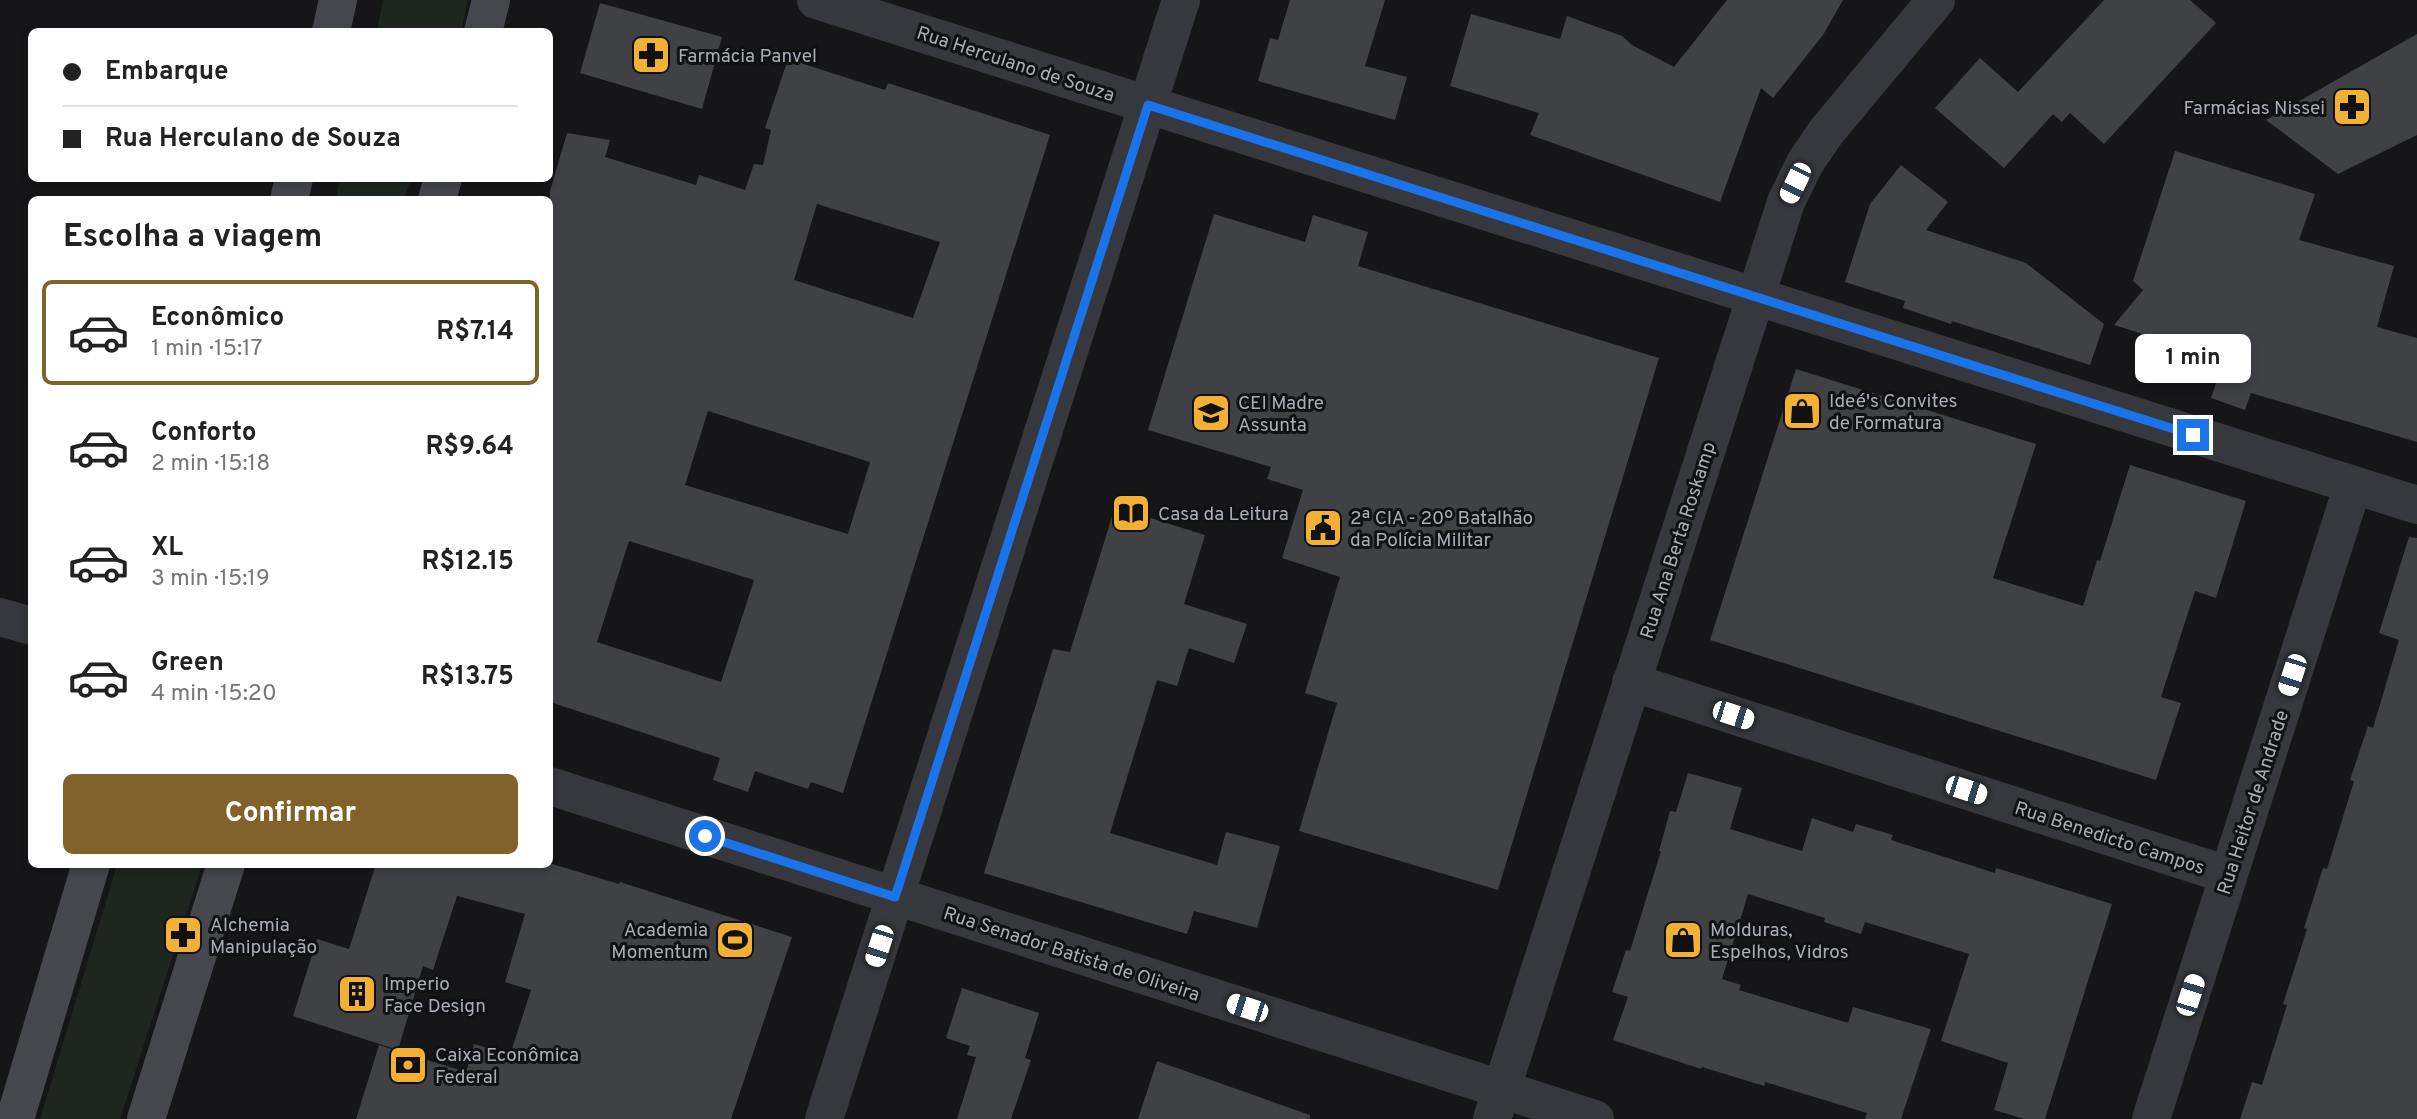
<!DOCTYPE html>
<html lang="pt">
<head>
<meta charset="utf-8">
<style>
	body { margin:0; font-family:Overpass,sans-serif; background:#f2f2f2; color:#222; height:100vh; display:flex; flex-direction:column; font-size:26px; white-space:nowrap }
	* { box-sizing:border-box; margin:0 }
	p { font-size:23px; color:#767676 }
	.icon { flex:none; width:38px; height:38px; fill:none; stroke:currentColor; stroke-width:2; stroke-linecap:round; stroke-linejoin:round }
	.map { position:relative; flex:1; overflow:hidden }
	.side { position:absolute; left:28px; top:196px; width:525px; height:672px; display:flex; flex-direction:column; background:#fff; border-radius:10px; box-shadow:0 4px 10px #0003 }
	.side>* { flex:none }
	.guide { position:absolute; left:28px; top:28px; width:525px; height:154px; border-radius:10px; box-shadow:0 4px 10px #0003; display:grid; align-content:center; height:154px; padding:0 35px; background:#fff }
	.end { position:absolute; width:32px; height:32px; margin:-16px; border:9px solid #1a73e8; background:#fff; box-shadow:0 0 0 4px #fff }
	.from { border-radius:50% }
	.bubble { position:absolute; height:49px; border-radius:10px; background:#fff; box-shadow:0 4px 10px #0003; font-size:23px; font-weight:700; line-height:49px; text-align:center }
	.car { position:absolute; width:21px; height:42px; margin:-21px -10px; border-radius:9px; box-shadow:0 0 5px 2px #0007; background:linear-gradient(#fff 24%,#345 0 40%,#fff 0 76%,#345 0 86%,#fff 0) }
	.guide b { display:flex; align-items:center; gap:24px; height:66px; font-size:26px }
	.guide b+b { border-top:2px solid #e0e0e0 }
	.guide i { width:18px; height:18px; background:#222 }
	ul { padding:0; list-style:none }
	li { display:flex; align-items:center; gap:21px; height:105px; margin:0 14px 10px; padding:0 21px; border:4px solid transparent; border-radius:10px }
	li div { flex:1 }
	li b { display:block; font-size:26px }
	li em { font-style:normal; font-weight:700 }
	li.on { border-color:#80622a }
	li>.icon { width:63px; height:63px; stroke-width:1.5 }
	h2 { padding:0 35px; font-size:32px; line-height:84px }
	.button { display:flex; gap:14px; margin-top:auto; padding:14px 35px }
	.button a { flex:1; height:80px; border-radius:10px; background:#80622a; color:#fff; font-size:28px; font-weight:700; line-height:80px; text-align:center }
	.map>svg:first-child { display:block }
</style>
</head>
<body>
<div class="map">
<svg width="2417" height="1119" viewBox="0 0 2417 1119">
	<rect width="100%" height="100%" fill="#161618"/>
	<path fill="#1e261f" d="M 383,0 L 468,0 L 461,31 L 377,31 Z
		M 340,179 L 340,178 L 411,179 L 404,199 L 336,199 Z
		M 117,865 L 202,865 L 120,1119 L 40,1119 Z"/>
	<path fill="#404145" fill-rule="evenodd" d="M 1290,0 L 1385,0 L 1365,66 L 1407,77 L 1395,120 L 1258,81 L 1270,38 L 1278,40 Z
		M 1727,0 L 1843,0 L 1823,35 L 1773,98 L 1761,88 L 1720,202 L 1530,135 L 1539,113 L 1450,86 L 1471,14 L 1560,39 L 1567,16 L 1622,36 L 1632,45 L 1674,67 Z
		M 2104,0 L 2190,0 L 2216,23 L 2104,144 L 2070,113 L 2062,122 L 2053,114 L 2004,168 L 1935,108 L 1980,58 L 2018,92 Z
		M 600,3 L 722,37 L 702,109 L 580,73 Z
		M 2417,34 L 2417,135 L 2338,174 L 2266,120 Z
		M 788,59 L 885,90 L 888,83 L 1050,135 L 843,793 L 811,782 L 808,789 L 755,771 L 748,792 L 713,780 L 720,758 L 550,702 L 550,191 L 567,133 L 610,140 L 605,157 L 696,185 L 699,175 L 745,190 L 754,164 L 763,165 L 771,130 L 765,128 ZM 817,204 L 940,242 L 913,318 L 794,280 ZM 708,411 L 870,462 L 848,534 L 685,485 ZM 629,541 L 754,580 L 721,682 L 597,642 Z
		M 2175,151 L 2315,194 L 2299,240 L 2394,266 L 2377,327 L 2417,338 L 2417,442 L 2251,393 L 2245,410 L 2211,398 L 2224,359 L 2114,325 L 2143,290 L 2133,281 Z
		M 1901,165 L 1948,202 L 1926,230 L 2026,263 L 2104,324 L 2090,365 L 1952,321 L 1951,324 L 1903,308 L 1905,301 L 1845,282 L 1870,204 Z
		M 1214,214 L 1305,242 L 1313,215 L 1368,232 L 1358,266 L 1659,358 L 1498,890 L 1299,831 L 1337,703 L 1305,693 L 1340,577 L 1282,558 L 1303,490 L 1267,479 L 1271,467 L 1148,430 Z
		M 1796,369 L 2036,444 L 1993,578 L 2083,606 L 2097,560 L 2100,561 L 2130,465 L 2246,501 L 2216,598 L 2195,591 L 2161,697 L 2181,703 L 2156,780 L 1710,640 Z
		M 1115,507 L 1205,535 L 1184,604 L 1247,624 L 1234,663 L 1189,648 L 1177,686 L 1157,680 L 1110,833 L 1217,865 L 1226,832 L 1280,846 L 1257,928 L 1194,911 L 1187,934 L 984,873 L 1053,649 L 1070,652 Z
		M 2409,537 L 2417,538 L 2417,1119 L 2240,1119 L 2252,1082 L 2262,1085 L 2287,1005 L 2283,1004 L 2307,929 L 2304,928 L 2323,868 L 2327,869 L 2354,781 L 2350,780 L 2368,726 L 2373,728 L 2399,640 L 2379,633 Z
		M 1688,773 L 1742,788 L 1730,829 L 1802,851 L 1812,818 L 1853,832 L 1856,824 L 1893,835 L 1891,840 L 1995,873 L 1996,868 L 2112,904 L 2045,1119 L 2024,1119 L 1994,1110 L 2008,1063 L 1941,1041 L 1969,954 L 1865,922 L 1861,934 L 1824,922 L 1825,918 L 1748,894 L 1722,979 L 1741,985 L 1739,990 L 1848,1023 L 1853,1007 L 1931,1029 L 1901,1119 L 1865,1119 L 1867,1113 L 1765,1082 L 1764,1086 L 1702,1067 L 1701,1069 L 1613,1040 L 1628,997 L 1612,992 L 1626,950 L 1630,951 L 1661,851 L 1659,851 L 1670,811 L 1676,812 Z
		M 376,864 L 552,864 L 619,884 L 620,882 L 792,937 L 731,1119 L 356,1119 L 379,1045 L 466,1072 L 474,1044 L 510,1055 L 531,990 L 505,982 L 525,914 L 457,896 L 433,970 L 423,966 L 398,1050 L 293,1016 L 317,939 L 349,949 Z
		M 962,988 L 1039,1013 L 1025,1058 L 1031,1060 L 1011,1119 L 957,1119 L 976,1057 L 967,1055 L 970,1046 L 946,1038 Z
		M 1157,1061 L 1310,1115 L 1310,1119 L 1138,1119 Z"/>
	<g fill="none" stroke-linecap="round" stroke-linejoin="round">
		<path stroke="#37383d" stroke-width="38" d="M 816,0 L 2417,505
			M 1631,682 L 2228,875
			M 550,786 L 1595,1119
			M 824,1119 L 1181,0
			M 1492,1119 L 1786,202 L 1805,163 L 1826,132 L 1936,0
			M 2151,1119 L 2353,485"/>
		<path stroke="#37383d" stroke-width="38" d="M 0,617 L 32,626"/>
		<path stroke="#45474d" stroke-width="38" d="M 331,32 L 338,0
			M 483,32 L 491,0
			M 289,200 L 294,178
			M 437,200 L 443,178
			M 15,1119 L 91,864
			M 146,1119 L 226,864"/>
	</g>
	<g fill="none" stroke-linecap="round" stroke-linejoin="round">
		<path stroke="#1a73e8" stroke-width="9" d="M 705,836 L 895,897 L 1148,105 L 2193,435"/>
	</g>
	<defs>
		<symbol id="pharmacy-square" viewBox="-11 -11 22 22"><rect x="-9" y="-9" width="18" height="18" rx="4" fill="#f2b134" stroke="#111113"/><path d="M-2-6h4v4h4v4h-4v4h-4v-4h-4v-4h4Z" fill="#111"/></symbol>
		<symbol id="shop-square" viewBox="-11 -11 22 22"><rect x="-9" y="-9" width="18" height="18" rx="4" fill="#f2b134" stroke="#111113"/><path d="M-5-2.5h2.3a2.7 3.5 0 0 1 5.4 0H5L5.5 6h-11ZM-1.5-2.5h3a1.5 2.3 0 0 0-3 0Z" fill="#111"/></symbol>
		<symbol id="school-square" viewBox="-11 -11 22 22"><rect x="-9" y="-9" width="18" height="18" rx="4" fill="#f2b134" stroke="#111113"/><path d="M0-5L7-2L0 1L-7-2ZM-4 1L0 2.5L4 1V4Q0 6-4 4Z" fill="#111"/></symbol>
		<symbol id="library-square" viewBox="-11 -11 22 22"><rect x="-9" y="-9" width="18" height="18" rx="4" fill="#f2b134" stroke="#111113"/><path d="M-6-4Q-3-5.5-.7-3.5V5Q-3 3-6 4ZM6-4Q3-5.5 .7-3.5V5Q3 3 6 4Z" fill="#111"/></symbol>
		<symbol id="civic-square" viewBox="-11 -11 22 22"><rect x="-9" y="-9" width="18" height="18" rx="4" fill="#f2b134" stroke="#111113"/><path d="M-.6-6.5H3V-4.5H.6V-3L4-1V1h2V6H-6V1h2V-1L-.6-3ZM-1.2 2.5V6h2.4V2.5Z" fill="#111"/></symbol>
		<symbol id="stadium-square" viewBox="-11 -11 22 22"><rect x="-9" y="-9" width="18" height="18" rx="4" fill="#f2b134" stroke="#111113"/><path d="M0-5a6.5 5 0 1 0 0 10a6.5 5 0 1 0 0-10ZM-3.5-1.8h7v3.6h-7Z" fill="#111"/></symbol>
		<symbol id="building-square" viewBox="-11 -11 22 22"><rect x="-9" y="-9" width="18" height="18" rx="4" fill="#f2b134" stroke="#111113"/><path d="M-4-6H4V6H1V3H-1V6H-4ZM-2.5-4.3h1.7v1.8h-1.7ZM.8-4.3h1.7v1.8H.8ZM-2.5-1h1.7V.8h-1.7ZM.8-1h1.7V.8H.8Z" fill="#111"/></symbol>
		<symbol id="bank-square" viewBox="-11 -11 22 22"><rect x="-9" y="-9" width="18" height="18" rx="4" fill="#f2b134" stroke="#111113"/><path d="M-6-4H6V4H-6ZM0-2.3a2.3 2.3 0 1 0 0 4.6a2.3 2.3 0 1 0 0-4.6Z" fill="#111"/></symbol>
	</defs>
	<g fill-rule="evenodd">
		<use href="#pharmacy-square" x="629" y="33" width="44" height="44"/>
		<use href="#pharmacy-square" x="2330" y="85" width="44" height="44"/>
		<use href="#shop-square" x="1780" y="389" width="44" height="44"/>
		<use href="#school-square" x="1189" y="391" width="44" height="44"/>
		<use href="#library-square" x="1109" y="491" width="44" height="44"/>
		<use href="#civic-square" x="1301" y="506" width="44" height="44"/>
		<use href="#pharmacy-square" x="161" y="913" width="44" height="44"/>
		<use href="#stadium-square" x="713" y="918" width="44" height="44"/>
		<use href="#shop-square" x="1661" y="918" width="44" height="44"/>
		<use href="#building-square" x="335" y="972" width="44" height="44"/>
		<use href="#bank-square" x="386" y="1043" width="44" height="44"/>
	</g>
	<g text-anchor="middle" stroke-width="6" stroke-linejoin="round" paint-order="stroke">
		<g font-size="19" fill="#a8adb8" stroke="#111113" text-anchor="start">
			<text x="678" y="62">Farmácia Panvel</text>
			<text x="2325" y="114" text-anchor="end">Farmácias Nissei</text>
			<text x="1829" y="407">Ideé's Convites<tspan x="1829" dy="22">de Formatura</tspan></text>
			<text x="1238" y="409">CEI Madre<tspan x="1238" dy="22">Assunta</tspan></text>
			<text x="1158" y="520">Casa da Leitura</text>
			<text x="1350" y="524">2ª CIA - 20º Batalhão<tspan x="1350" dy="22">da Polícia Militar</tspan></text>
			<text x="210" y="931">Alchemia<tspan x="210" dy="22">Manipulação</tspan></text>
			<text x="708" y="936" text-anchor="end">Academia<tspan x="708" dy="22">Momentum</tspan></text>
			<text x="1710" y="936">Molduras,<tspan x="1710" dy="22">Espelhos, Vidros</tspan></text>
			<text x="384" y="990">Imperio<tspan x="384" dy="22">Face Design</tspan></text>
			<text x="435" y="1061">Caixa Econômica<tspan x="435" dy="22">Federal</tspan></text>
		</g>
		<g font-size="19" fill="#a8adb8" stroke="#111113">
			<text transform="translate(1016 63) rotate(18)" y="7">Rua Herculano de Souza</text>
			<text transform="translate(1677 540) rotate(-72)" y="7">Rua Ana Berta Roskamp</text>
			<text transform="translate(2252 802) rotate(-72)" y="7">Rua Heitor de Andrade</text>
			<text transform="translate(2110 837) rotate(18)" y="7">Rua Benedicto Campos</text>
			<text transform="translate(1072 953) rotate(18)" y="7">Rua Senador Batista de Oliveira</text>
		</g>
	</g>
</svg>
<i class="end from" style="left:705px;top:836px"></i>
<i class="end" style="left:2193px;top:435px"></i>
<div class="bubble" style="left:2135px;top:334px;width:116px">1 min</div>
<i class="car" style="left:1795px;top:183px;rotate:206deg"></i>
<i class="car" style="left:2292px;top:675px;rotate:198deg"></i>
<i class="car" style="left:1733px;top:715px;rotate:108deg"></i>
<i class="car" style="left:1966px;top:790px;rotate:108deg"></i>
<i class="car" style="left:879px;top:946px;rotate:198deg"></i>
<i class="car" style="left:2190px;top:995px;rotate:18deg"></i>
<i class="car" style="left:1247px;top:1008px;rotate:288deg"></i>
<div class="guide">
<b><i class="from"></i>Embarque</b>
<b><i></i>Rua Herculano de Souza</b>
</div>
<section class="side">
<h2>Escolha a viagem</h2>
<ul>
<li class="on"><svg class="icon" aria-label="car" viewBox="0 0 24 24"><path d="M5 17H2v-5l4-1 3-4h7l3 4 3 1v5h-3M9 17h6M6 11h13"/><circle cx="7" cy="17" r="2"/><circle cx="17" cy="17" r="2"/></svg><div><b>Econômico</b><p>1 min · 15:17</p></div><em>R$7.14</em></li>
<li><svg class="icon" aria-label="car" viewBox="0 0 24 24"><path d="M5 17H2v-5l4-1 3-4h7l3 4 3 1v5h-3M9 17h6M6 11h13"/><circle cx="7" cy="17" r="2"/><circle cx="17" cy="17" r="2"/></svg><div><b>Conforto</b><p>2 min · 15:18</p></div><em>R$9.64</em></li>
<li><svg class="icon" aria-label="car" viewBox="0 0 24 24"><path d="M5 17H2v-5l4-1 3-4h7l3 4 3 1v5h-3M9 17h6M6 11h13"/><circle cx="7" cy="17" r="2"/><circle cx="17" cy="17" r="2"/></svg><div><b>XL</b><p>3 min · 15:19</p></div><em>R$12.15</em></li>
<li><svg class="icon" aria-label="car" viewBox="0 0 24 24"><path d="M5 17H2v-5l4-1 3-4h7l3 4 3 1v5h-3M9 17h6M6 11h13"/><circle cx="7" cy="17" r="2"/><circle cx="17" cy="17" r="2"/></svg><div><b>Green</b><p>4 min · 15:20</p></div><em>R$13.75</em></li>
</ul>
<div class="button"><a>Confirmar</a></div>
</section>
</div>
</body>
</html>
